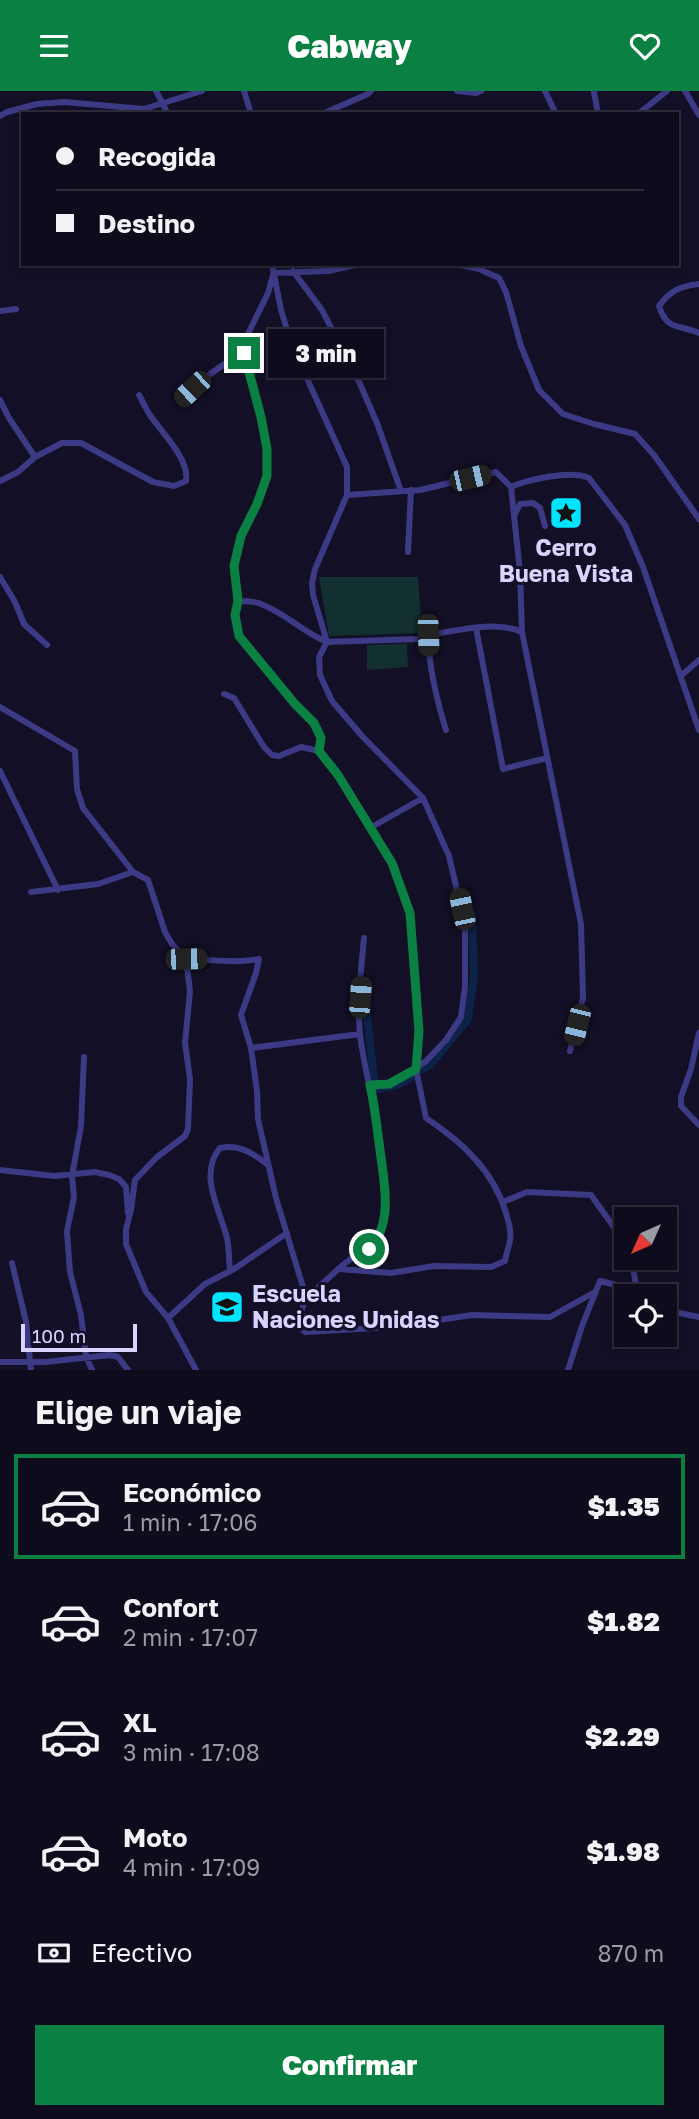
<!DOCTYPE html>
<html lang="es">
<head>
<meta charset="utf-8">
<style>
	body { margin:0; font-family:"Golos Text",sans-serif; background:#171425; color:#f1f3f6; height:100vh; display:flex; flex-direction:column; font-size:26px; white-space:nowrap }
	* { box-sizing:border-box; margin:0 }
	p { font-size:23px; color:#9b9ba3 }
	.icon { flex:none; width:38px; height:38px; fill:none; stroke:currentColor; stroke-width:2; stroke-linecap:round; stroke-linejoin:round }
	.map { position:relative; height:1279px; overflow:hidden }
	.sheet { display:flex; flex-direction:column; background:#0e0b1c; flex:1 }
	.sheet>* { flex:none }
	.hud { position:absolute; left:21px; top:21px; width:658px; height:154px; border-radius:0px; box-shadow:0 4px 10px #0003,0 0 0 2px #2e2b3b; display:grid; align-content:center; height:154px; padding:0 35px; background:#0e0b1c }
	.needle { width:46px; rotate:225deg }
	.controls { position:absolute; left:614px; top:1116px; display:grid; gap:14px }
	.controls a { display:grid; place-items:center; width:63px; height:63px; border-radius:0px; background:#0e0b1c; box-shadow:0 4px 10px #0003,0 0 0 2px #2e2b3b; font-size:35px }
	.scale { position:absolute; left:21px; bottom:18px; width:116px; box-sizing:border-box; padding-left:7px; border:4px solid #d9d4ff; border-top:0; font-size:19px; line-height:24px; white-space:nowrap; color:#d9d4ff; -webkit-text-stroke:5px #130f26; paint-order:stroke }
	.end { position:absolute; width:32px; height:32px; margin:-16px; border:9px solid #0b8043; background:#fff; box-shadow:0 0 0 4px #fff }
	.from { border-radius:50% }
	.bubble { position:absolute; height:49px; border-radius:0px; background:#0e0b1c; box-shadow:0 4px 10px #0003,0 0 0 2px #2e2b3b; font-size:23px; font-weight:800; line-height:49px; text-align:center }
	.car { position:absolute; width:21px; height:42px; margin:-21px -10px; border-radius:9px; box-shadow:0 0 5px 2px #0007; background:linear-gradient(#222 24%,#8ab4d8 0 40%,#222 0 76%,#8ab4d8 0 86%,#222 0) }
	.hud b { display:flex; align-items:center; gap:24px; height:66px; font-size:26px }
	.hud b+b { border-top:2px solid #2e2b3b }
	.hud i { width:18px; height:18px; background:#f1f3f6 }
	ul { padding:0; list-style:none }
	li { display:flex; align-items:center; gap:21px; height:105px; margin:0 14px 10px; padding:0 21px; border:4px solid transparent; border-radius:0px }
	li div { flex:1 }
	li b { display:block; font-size:26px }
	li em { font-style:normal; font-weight:800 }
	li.current { border-color:#0b8043 }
	li>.icon { width:63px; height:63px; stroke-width:1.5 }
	h2 { padding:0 35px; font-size:32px; line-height:84px }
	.pay { display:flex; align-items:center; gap:18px; height:77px; padding:0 35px; font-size:26px }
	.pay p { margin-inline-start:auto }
	.cta { display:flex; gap:14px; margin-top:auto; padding:14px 35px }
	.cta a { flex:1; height:80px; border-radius:0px; background:#0b8043; color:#fff; font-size:28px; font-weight:800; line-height:80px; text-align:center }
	header { display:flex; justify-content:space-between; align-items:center; height:91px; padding:0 35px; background:#0b8043; color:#fff; font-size:32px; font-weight:800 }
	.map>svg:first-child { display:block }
</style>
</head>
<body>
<header><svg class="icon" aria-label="menu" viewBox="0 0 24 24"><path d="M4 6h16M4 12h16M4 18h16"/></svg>Cabway<svg class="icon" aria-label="heart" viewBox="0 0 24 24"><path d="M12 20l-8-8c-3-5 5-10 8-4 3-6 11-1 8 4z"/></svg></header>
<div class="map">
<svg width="699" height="1279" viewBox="0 0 699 1279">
	<rect width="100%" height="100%" fill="#130f26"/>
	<path fill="#12302f" d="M 319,486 L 418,486 L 422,542 L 329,545 Z
		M 407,553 L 408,576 L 367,579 L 367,554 Z"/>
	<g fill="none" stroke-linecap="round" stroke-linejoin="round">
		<path stroke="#0c2248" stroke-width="8" d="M 365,906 L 374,989
			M 421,979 L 430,974 L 468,928 L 474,886 L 472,823
			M 375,997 L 375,999 L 400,993 L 413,985"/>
		<path stroke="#3d3a85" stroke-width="6" d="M 156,0 L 168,23
			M 244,0 L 251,23
			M 457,0 L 476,2 L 481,0
			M 545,0 L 556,23
			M 685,0 L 699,24
			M 594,1 L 598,23
			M 322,23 L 368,3 L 371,0
			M 638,23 L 667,0
			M 0,25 L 7,21 L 37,13 L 64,11 L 144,18 L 202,0
			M 272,173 L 281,219 L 291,252 L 347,376 L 347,404 L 315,478 L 312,492 L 313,504 L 327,551 L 319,566 L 320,584 L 332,610 L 362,645 L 423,707 L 449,765 L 465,834 L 465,896 L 461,926 L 446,949 L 426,970 L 396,990 L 389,993 L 370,994
			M 456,173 L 479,178 L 499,187 L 506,201 L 521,255 L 539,299 L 563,323 L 594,333 L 635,343 L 654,364 L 699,428
			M 293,180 L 322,219 L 360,293 L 377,332 L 401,400
			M 273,182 L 328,180 L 360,173
			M 273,184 L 268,202 L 247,245 L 244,262 L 261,326 L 267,358 L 267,385 L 257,413 L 241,445 L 234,475 L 238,510 L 235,524 L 239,545 L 295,613 L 314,632 L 321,647 L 319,660
			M 699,193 C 680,195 670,200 659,215 C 667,240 678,233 699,242
			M 0,220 L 16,218
			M 0,309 L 9,327 L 35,366
			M 180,309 C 200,291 219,274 244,262
			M 0,390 L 18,381 L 35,366 L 62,352 L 81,352 L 153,391 L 174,395 L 186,390 C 190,368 161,341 150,324 C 146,318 143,311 139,304
			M 347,404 L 420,399 L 496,381 L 511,396
			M 514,425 L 520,413 L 533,412 L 540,417 L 545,435
			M 408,461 L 411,399
			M 0,486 L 15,511 L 24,533 L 47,554
			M 238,510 C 246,510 254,510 261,513 C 285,522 303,541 327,551 L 418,548 L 428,544 C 457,540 494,529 522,541
			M 476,537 L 503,678 L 547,667
			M 428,544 C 429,577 436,607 446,639
			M 681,585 L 699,569
			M 224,603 L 234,607 L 264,656 L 272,664 L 279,665 L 301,656 L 319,660 L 338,684 L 392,772 L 410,822 L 419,940 L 416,978 L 426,1027 C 462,1051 493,1079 506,1122 C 508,1130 512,1140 510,1149 C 509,1156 506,1163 505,1170 L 491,1176 L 434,1175 L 391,1182 L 339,1178
			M 0,616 L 75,660 L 77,698 L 83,717 L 133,781
			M 0,680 L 58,799
			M 370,737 L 423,707
			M 31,801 L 98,793 L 133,781 L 148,789 L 165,841 L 172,853 L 186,868 L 190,900 L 185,952 L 190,988 L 188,1038 L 185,1045 L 157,1066 L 135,1089 L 131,1119 L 126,1138 L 126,1153 L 146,1201 L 168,1227 L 196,1279
			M 186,868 C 211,868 234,873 259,868 L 256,882 L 241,924 L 251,957 L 257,1000 L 258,1028 L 276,1107 L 306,1206 L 299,1227 L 301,1237 L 305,1241 L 392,1236 L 472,1224 L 550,1226 L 595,1201
			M 699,942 L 691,978 L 681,1006 L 681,1015 L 699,1034
			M 251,957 L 360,943
			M 570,960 L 583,907 L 581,833 L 522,541 L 520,481 L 511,396 C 529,388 571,379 589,387 L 625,434 L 643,476 L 699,639
			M 84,966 L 81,1035 L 72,1085 L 74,1106 L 67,1140 L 70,1181 L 81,1224 L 86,1265 L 92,1279
			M 0,1079 L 54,1085 L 95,1081 L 109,1084 L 119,1088 L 126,1096 L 128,1122
			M 503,1111 L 527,1101 L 591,1104 L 626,1153
			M 631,1167 L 637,1199
			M 12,1172 L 26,1231 L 31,1279
			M 230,1180 C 229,1169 229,1157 227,1147 C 220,1119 198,1083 220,1057 C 239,1053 253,1062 268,1074
			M 306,1206 C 323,1195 337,1176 355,1165 C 363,1161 372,1158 377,1150 C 402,1112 365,990 360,944 C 357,912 361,879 364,847
			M 665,1217 L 670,1220 L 699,1226
			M 168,1227 L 205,1193 L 234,1178 L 287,1142
			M 0,1271 L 45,1271 L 110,1264 L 118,1266 L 128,1279
			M 568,1279 L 582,1235 L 600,1190 L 637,1199 L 648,1206"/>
	</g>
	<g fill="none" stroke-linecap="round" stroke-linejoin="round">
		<path stroke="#0b8043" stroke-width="9" d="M 244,262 L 261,326 L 267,358 L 267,385 L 257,413 L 241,445 L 234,475 L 238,510 L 235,524 L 239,545 L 295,613 L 314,632 L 321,647 L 319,660 L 338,684 L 392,772 L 410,822 L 419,940 L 416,978 L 389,993 L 370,994 C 375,1016 377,1037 380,1059 C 384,1091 394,1133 369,1158"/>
	</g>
	<defs>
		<symbol id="sight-square" viewBox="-11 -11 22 22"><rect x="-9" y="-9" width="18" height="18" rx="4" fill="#00e5ff" stroke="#130f26"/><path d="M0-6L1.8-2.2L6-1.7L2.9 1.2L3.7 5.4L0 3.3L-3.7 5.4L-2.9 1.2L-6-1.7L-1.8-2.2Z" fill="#111"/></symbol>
		<symbol id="school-square" viewBox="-11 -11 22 22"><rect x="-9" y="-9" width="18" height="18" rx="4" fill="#00e5ff" stroke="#130f26"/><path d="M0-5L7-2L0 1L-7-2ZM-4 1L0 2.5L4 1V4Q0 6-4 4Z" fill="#111"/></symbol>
	</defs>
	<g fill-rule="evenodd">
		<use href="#sight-square" x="547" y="403" width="38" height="38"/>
		<use href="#school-square" x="208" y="1197" width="38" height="38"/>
	</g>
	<g text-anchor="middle" stroke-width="6" stroke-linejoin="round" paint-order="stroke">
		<g font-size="23" font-weight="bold" fill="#d9d4ff" stroke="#130f26">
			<text x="566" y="465">Cerro<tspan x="566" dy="26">Buena Vista</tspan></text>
			<text x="252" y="1211" text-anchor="start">Escuela<tspan x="252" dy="26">Naciones Unidas</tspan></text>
		</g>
	</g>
</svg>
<div class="controls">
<a><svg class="needle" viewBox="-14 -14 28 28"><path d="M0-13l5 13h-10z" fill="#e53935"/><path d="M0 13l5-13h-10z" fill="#9b9ba3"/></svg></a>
<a><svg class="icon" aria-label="locate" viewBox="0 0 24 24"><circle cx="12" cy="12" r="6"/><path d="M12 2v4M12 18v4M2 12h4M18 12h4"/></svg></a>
</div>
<div class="scale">100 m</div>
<i class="end from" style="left:369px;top:1158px"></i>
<i class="end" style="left:244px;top:262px"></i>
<div class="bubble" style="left:268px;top:238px;width:116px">3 min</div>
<i class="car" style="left:192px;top:298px;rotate:227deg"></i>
<i class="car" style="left:470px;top:387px;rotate:77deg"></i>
<i class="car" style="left:428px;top:544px;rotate:178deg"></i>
<i class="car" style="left:462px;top:818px;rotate:348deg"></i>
<i class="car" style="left:186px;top:868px;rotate:89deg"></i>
<i class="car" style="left:360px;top:906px;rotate:4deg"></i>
<i class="car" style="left:577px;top:934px;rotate:194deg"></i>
<div class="hud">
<b><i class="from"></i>Recogida</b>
<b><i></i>Destino</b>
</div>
</div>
<section class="sheet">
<h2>Elige un viaje</h2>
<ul>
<li class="current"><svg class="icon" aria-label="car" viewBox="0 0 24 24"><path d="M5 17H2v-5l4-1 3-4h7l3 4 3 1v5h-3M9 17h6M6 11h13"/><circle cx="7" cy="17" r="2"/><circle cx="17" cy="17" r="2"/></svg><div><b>Económico</b><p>1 min · 17:06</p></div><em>$1.35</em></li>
<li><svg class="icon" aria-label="car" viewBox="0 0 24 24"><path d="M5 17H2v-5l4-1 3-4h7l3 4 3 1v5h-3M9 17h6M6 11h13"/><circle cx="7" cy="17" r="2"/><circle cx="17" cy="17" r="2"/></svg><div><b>Confort</b><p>2 min · 17:07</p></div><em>$1.82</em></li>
<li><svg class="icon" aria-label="car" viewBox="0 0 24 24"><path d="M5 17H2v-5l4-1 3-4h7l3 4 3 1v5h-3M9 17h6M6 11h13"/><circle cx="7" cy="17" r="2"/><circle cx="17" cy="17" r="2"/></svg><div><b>XL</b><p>3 min · 17:08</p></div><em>$2.29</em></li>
<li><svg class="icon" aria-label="car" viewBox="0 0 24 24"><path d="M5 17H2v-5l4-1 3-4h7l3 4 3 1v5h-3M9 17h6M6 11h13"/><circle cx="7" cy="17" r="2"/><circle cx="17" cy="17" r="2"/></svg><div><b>Moto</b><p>4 min · 17:09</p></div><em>$1.98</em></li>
</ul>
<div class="pay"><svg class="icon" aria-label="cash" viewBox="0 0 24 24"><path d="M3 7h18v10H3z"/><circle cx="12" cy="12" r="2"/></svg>Efectivo<p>870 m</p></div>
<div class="cta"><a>Confirmar</a></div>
</section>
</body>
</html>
